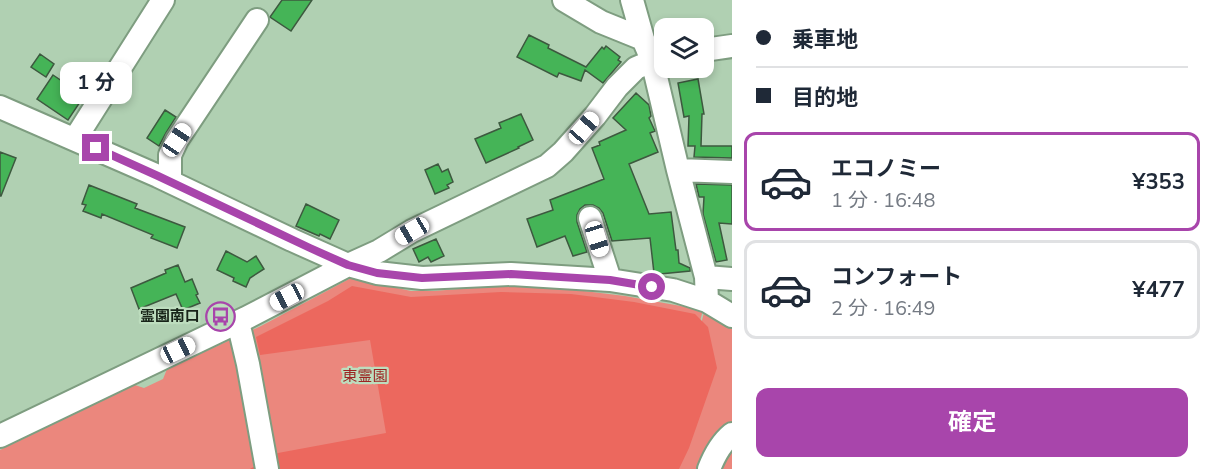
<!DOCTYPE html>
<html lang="ja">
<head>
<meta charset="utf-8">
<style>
	body { margin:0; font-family:"Nunito Sans","Noto Sans JP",sans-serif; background:#f2f2f3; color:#1f2937; height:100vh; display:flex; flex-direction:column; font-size:22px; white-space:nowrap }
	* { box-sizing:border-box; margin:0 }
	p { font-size:20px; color:#747a83 }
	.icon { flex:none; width:33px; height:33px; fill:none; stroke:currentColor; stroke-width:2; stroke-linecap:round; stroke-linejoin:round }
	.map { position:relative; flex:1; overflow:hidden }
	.panel { display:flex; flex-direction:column; background:#fff; width:480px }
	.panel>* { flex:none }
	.hud { display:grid; align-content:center; height:132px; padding:0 24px; background:#fff }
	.fabs { position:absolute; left:654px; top:18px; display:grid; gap:12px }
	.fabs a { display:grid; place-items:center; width:60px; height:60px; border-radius:12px; background:#fff; box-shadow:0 3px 9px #0003; font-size:30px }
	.end { position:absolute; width:27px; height:27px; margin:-14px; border:8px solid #a845ab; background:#fff; box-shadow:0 0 0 3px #fff }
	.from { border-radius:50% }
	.bubble { position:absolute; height:42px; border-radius:12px; background:#fff; box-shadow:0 3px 9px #0003; font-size:20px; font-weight:700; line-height:42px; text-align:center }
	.car { position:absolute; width:18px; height:36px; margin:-18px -9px; border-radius:8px; box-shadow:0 0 4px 2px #0007; background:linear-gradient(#fff 24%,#345 0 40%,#fff 0 76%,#345 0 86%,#fff 0) }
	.hud b { display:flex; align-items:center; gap:21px; height:57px; font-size:22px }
	.hud b+b { border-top:2px solid #e0e1e3 }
	.hud i { width:15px; height:15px; background:#1f2937 }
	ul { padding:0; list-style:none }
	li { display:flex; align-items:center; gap:18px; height:99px; margin:0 12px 9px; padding:0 12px; border:3px solid #e0e1e3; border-radius:12px }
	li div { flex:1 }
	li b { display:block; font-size:22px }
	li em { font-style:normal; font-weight:700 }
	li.active { border-color:#a845ab }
	li>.icon { width:54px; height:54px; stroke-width:1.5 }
	.action { display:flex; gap:12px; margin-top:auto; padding:12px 24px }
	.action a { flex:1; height:69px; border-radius:12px; background:#a845ab; color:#fff; font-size:24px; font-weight:700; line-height:69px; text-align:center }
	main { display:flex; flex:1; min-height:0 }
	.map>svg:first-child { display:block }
</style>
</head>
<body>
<main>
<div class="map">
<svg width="732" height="469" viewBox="0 0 732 469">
	<rect width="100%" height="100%" fill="#b0d0b2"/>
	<path fill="#eb877d" d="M 351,278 L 411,291 L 434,291 L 497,286 L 567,289 L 625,296 L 703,310 L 661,469 L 0,469 L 0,450 L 135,385 L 144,388 L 163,379 L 167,369 L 261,326 Z
		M 707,301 L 732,316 L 732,469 L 663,469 Z"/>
	<path fill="#ec685e" d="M 352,286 L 411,297 L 501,292 L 571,294 L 634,302 L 695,314 L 708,327 L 717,368 L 689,448 L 679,469 L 250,469 L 278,453 L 386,433 L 370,340 L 260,355 L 256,337 L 328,301 Z"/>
	<path fill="#45b457" stroke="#3d593f" stroke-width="1.5" d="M 282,0 L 312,0 L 291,31 L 270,17 Z
		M 529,35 L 549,45 L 548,48 L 586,67 L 602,47 L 604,49 L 606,46 L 620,57 L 618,60 L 621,62 L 603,83 L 585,70 L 581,81 L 559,73 L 557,77 L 517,57 Z
		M 40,54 L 54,64 L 46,77 L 31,67 Z
		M 53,75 L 84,96 L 68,120 L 37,99 Z
		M 698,79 L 704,114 L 702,114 L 701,146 L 732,146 L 732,158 L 694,157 L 695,146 L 688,146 L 689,116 L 684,117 L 678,83 Z
		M 636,93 L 649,105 L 651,116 L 649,118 L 655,131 L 650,133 L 658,152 L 629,164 L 649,214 L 671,212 L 676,250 L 678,250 L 679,263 L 690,268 L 690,271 L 660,274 L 654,273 L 650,238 L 612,241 L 603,213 L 599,208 L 593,205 L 585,205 L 580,209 L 577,215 L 577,222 L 587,252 L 573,256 L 565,236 L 537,247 L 527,219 L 553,210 L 550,200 L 604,179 L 592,148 L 600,145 L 599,142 L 626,130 L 613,118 Z
		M 165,110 L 176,117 L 166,133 L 159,146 L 147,138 Z
		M 521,114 L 533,140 L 518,147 L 519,148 L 486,163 L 475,139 L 501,128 L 499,123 Z
		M 0,152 L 16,158 L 1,196 L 0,196 Z
		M 438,164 L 442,172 L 448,169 L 453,182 L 447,185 L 449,188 L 435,194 L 425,170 Z
		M 696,184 L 732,185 L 732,224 L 719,223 L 727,260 L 716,262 L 703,214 L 704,197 L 699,197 Z
		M 89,185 L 137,204 L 135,208 L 185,227 L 177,248 L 151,238 L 153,235 L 102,214 L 101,218 L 83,211 L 86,205 L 82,204 Z
		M 306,204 L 339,220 L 330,239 L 320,234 L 319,236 L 296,226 Z
		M 436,239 L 444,256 L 431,262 L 428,257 L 419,262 L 413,249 Z
		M 226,251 L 247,262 L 256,256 L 264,269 L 250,278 L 246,287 L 233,281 L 234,278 L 217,270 Z
		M 178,265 L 185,282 L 192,279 L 198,294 L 196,295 L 200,303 L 183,310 L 176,294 L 139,309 L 131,288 L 166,273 L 165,270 Z"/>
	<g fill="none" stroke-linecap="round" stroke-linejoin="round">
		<defs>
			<path id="minor" d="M 564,0 L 601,22 L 643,39
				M 632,0 L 643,39 L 652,60 L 678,170 L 706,277 L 707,301
				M 704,50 L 732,46
				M 0,107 L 158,176 L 292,240 L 348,265 L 377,273 L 422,278 L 511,274 L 610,280 L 673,290 L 707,301 L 732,316
				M 75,139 L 163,0
				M 678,170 L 732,172
				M 170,181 L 170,155 L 177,140 L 257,20
				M 590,218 L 610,280
				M 706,277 L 732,279
				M 238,322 L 248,364 L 267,469
				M 0,436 L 246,318 L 348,265 L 379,251 L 412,231 L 547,166 L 563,152 L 595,116 L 617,87 L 636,68 L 664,56
				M 709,469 C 714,456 721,443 732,434"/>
		</defs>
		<use href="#minor" stroke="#7e9d80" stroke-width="26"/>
		<use href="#minor" stroke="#fff" stroke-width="22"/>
	</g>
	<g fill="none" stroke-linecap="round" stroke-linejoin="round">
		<path stroke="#a845ab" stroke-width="8" d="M 96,148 L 158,176 L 310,248 L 348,265 L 377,273 L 422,278 L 511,274 L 610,280 L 652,287"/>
	</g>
	<defs>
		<symbol id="bus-ring" viewBox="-11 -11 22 22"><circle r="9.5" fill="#bdddbe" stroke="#a845ab" stroke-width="1.5"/><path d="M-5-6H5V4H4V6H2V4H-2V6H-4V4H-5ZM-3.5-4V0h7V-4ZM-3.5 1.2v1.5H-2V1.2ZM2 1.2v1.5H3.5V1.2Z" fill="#a845ab"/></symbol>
	</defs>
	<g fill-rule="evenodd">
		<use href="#bus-ring" x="204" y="300" width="33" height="33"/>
	</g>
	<g text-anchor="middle" stroke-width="4.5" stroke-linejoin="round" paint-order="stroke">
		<g font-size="15" font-weight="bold" fill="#172318" stroke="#bdddbe" text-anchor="end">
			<text x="200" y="321">霊園南口</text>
		</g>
		<g font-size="15" fill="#9c2322" stroke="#bdddbe">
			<text x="365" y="381">東霊園</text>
		</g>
	</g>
</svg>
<div class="fabs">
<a><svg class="icon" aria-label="layers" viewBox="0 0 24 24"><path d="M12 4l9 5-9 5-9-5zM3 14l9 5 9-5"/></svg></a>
</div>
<i class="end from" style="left:652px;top:287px"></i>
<i class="end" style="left:96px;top:148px"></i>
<div class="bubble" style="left:60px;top:62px;width:72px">1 分</div>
<i class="car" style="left:584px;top:128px;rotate:41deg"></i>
<i class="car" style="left:177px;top:140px;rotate:34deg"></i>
<i class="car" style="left:412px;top:231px;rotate:240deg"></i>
<i class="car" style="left:597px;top:239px;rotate:163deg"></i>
<i class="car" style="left:287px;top:297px;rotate:242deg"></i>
<i class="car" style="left:178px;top:350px;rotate:65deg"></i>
</div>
<section class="panel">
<div class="hud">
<b><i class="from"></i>乗車地</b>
<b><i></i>目的地</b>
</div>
<ul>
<li class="active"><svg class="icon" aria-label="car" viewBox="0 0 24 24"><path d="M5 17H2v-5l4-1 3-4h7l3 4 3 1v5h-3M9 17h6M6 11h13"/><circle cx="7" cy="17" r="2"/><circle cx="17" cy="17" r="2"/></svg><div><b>エコノミー</b><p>1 分 · 16:48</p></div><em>¥353</em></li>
<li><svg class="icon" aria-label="car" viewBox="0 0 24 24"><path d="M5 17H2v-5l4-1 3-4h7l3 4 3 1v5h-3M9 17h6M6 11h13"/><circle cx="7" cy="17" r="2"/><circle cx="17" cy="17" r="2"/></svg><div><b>コンフォート</b><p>2 分 · 16:49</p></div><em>¥477</em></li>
</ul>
<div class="action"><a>確定</a></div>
</section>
</main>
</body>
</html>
